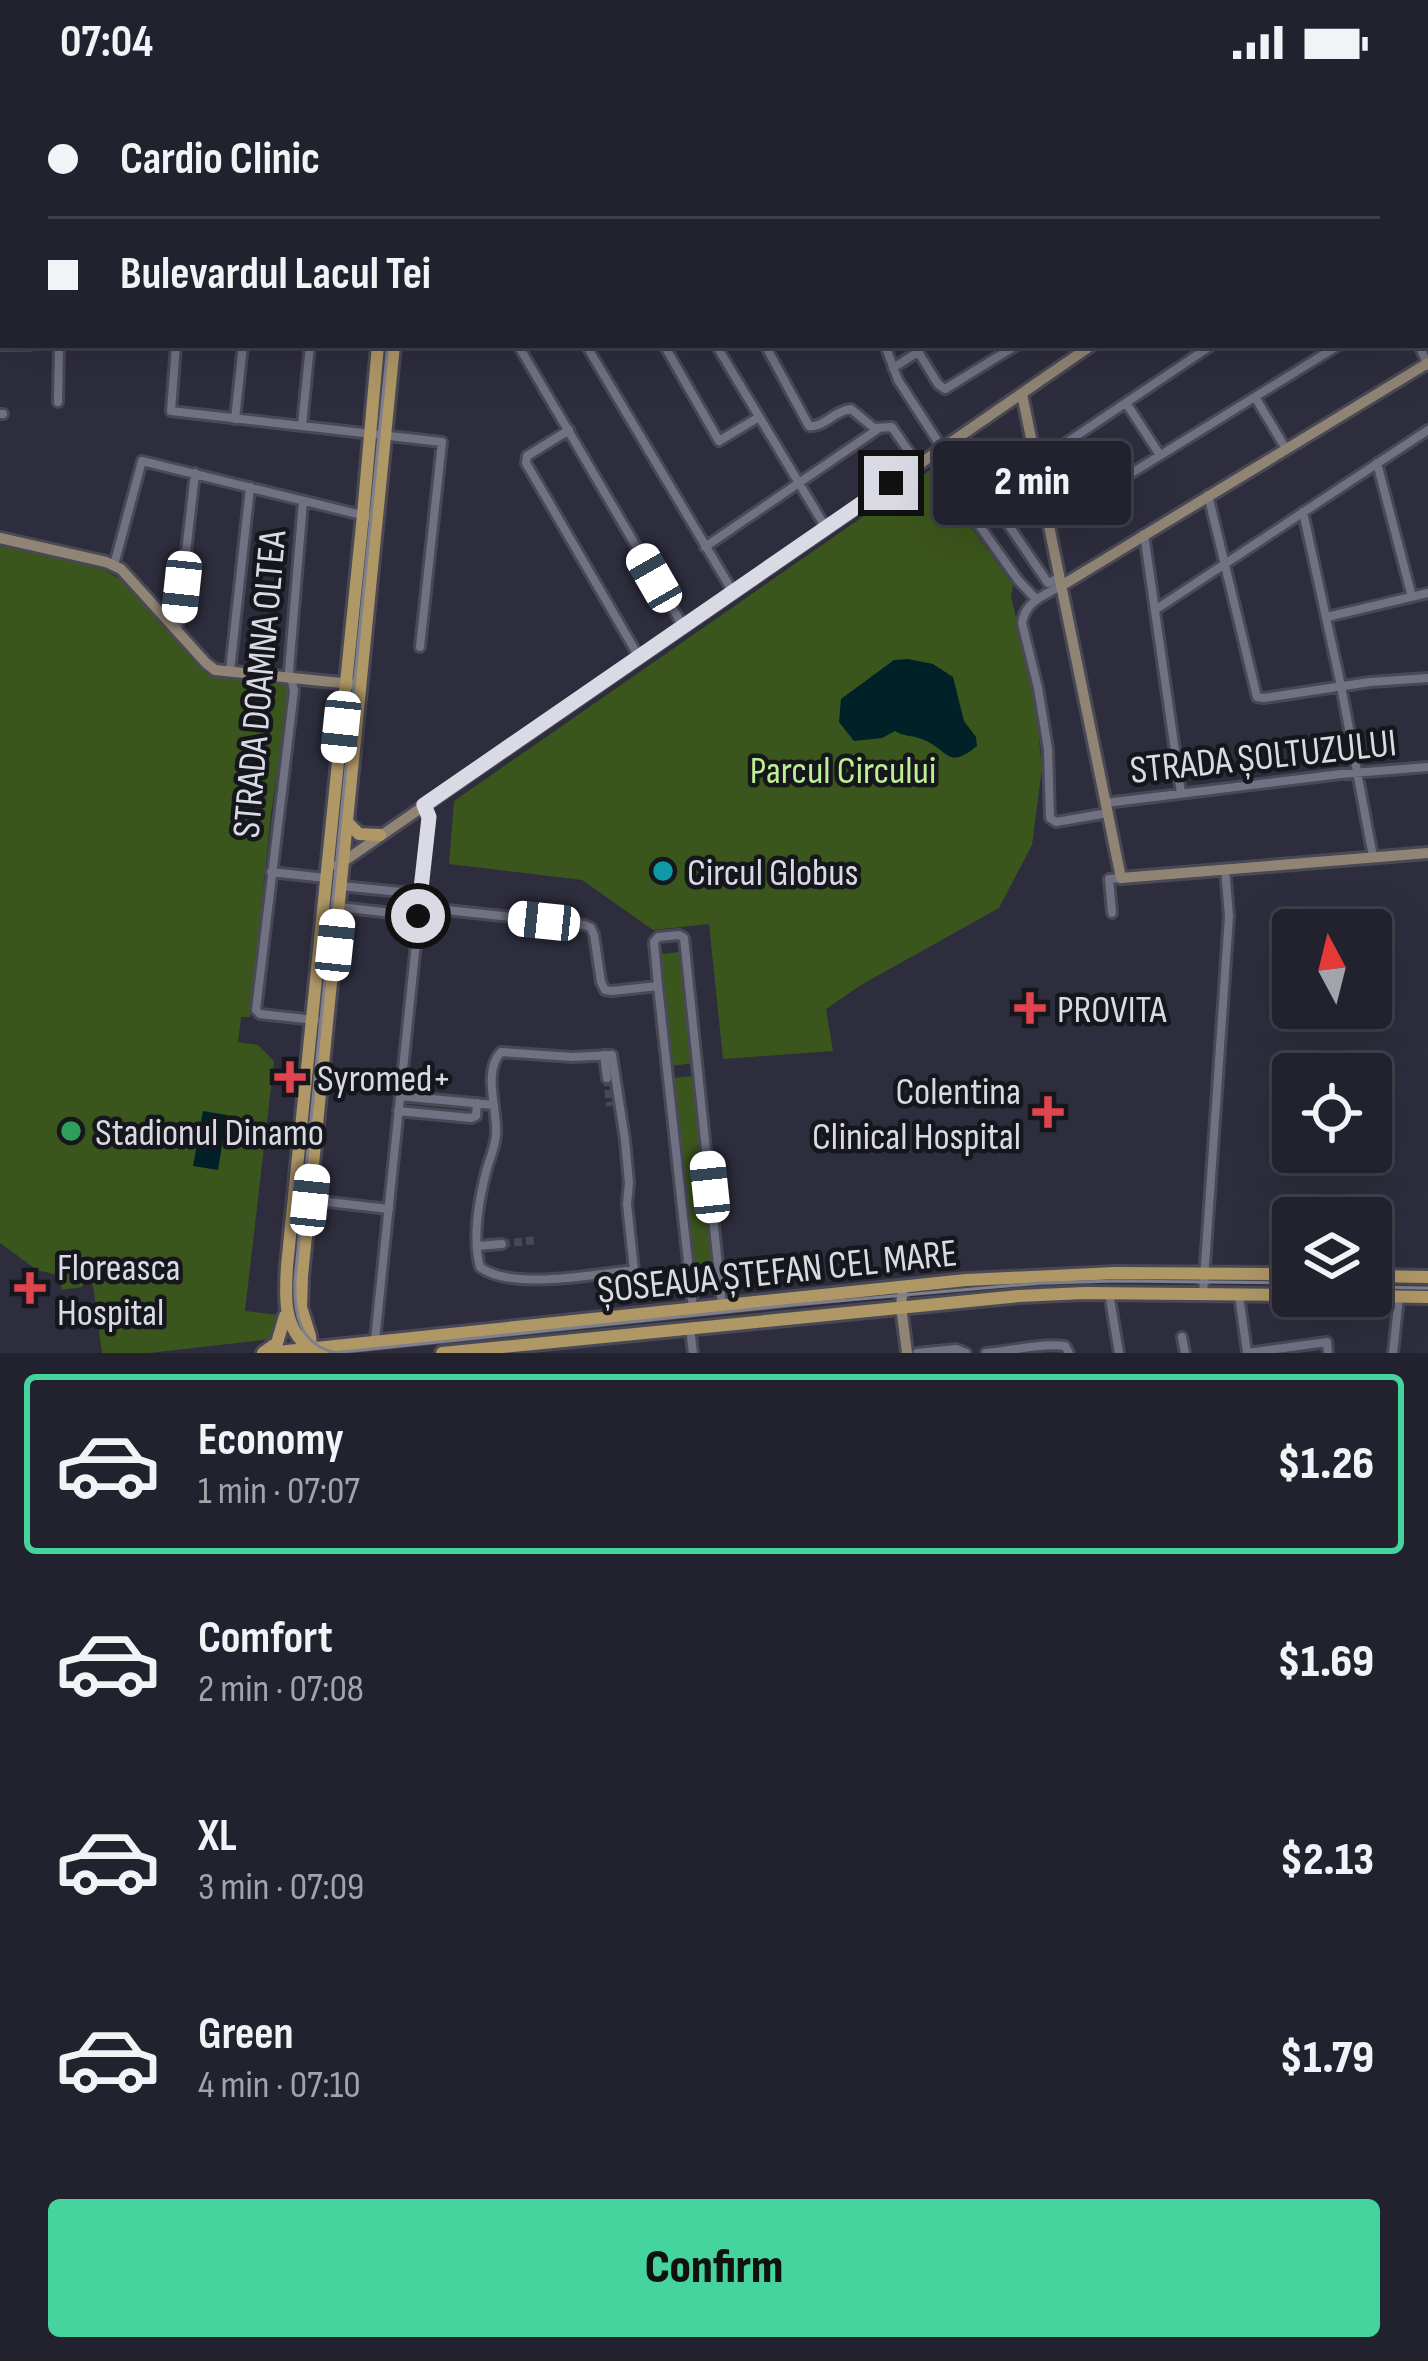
<!DOCTYPE html>
<html lang="en">
<head>
<meta charset="utf-8">
<style>
	body { margin:0; font-family:"Sofia Sans Condensed",sans-serif; background:#2a2a36; color:#f1f3f6; height:100vh; display:flex; flex-direction:column; font-size:45px; white-space:nowrap }
	* { box-sizing:border-box; margin:0 }
	p { font-size:39px; color:#a2a4aa }
	.icon { flex:none; width:66px; height:66px; fill:none; stroke:currentColor; stroke-width:2; stroke-linecap:round; stroke-linejoin:round }
	.map { position:relative; height:1269px; overflow:hidden }
	.drawer { display:flex; flex-direction:column; background:#22222e; flex:1 }
	.drawer>* { flex:none }
	.banner { position:absolute; left:0px; top:0px; width:1428px; height:264px; box-shadow:0 12px 48px #0002,0 0 0 3px #3f3f4a; display:grid; align-content:center; height:264px; padding:0 48px; background:#22222e }
	.needle { width:78px; rotate:353deg }
	.controls { position:absolute; left:1272px; top:825px; display:grid; gap:24px }
	.controls a { display:grid; place-items:center; width:120px; height:120px; border-radius:12px; background:#22222e; box-shadow:0 12px 48px #0002,0 0 0 3px #3f3f4a; font-size:60px }
	.end { position:absolute; width:54px; height:54px; margin:-27px; border:15px solid #d9dae4; background:#111; box-shadow:0 0 0 6px #111 }
	.from { border-radius:50% }
	.bubble { position:absolute; height:84px; border-radius:12px; background:#22222e; box-shadow:0 12px 48px #0002,0 0 0 3px #3f3f4a; font-size:39px; font-weight:800; line-height:84px; text-align:center }
	.car { position:absolute; width:36px; height:72px; margin:-36px -18px; border-radius:15px; box-shadow:0 0 9px 3px #0007; background:linear-gradient(#fff 24%,#345 0 40%,#fff 0 76%,#345 0 86%,#fff 0) }
	.banner b { display:flex; align-items:center; gap:42px; height:114px; font-size:45px }
	.banner b+b { border-top:3px solid #3f3f4a }
	.banner i { width:30px; height:30px; background:#f1f3f6 }
	ul { padding:21px 0 0; list-style:none }
	li { display:flex; align-items:center; gap:36px; height:180px; margin:0 24px 18px; padding:0 24px; border:6px solid transparent; border-radius:12px }
	li div { flex:1 }
	li b { display:block; font-size:45px }
	li em { font-style:normal; font-weight:800 }
	li.selected { border-color:#46d49e }
	li>.icon { width:108px; height:108px; stroke-width:1.5 }
	.button { display:flex; gap:24px; margin-top:auto; padding:24px 48px }
	.button a { flex:1; height:138px; border-radius:12px; background:#46d49e; color:#111; font-size:48px; font-weight:800; line-height:138px; text-align:center }
	.status { display:flex; justify-content:space-between; align-items:center; height:84px; padding:0 60px; background:#22222e; direction:ltr }
	.status svg { height:33px; fill:currentColor }
	.map>svg:first-child { display:block }
</style>
</head>
<body>
<div class="status"><b>07:04</b><svg viewBox="0 0 49 12"><path d="M0 12V9h3v3zM5 12V6h3v6zM10 12V3h3v9zM15 12V0h3v12zM26 1h20v11H26zM47 4h2v5h-2z"/></svg></div>
<div class="map">
<svg width="1428" height="1269" viewBox="0 0 1428 1269">
	<rect width="100%" height="100%" fill="#2d2d3d"/>
	<path fill="#3b561c" d="M 930,386 L 1013,501 L 1011,513 L 1034,607 L 1042,684 L 1032,761 L 999,824 L 861,901 L 826,925 L 833,967 L 723,975 L 709,840 L 653,846 L 582,796 L 449,780 L 454,717 Z
		M 0,458 L 98,482 L 131,502 L 209,590 L 217,593 L 285,600 L 290,603 L 271,730 L 250,933 L 241,933 L 238,958 L 258,961 L 274,977 L 245,1227 L 279,1231 L 278,1248 L 272,1255 L 150,1269 L 102,1269 L 93,1202 L 83,1183 L 83,1203 L 61,1206 L 62,1192 L 37,1186 L 0,1159 Z
		M 680,868 L 693,979 L 672,982 L 660,870 Z
		M 693,992 L 715,1188 L 696,1190 L 674,994 Z"/>
	<path fill="#002127" d="M 908,575 L 933,580 L 953,593 L 964,637 L 976,653 L 977,662 C 947,686 950,667 924,656 C 913,651 905,653 895,647 L 882,654 L 854,657 L 839,638 L 841,615 L 894,576 Z
		M 203,1027 L 227,1031 L 218,1086 L 193,1082 Z"/>
	<g fill="none" stroke-linecap="round" stroke-linejoin="round">
		<path stroke="#474756" stroke-width="8" stroke-dasharray="8 4" stroke-linecap="butt" d="M 607,994 L 610,1022
			M 502,1160 L 536,1156"/>
		<defs>
			<path id="street" d="M 622,0 L 624,3
				M 765,0 L 767,3
				M 849,0 L 850,3
				M 1001,0 L 1003,3
				M 1101,0 L 1103,3
				M 1168,0 L 1170,3
				M 1254,0 L 1256,3
				M 1327,0 L 1329,3
				M 1374,0 L 1376,3
				M 192,3 L 192,0
				M 268,3 L 268,0
				M 334,3 L 334,0
				M 1039,3 L 1043,0
				M 0,92 L 3,92
				M 0,176 L 3,185
				M 0,261 L 16,261
				M 16,261 L 30,261
				M 176,261 L 171,327 L 442,358 L 420,563
				M 518,261 L 683,542
				M 586,261 L 733,508
				M 664,261 L 719,357 L 759,333
				M 716,261 L 826,444
				M 765,261 L 809,342 C 824,344 835,326 851,325 L 874,344 L 892,343 L 918,381
				M 885,261 L 898,296 L 942,364
				M 914,261 L 938,300 L 945,305 L 1017,261
				M 1419,261 L 1428,282
				M 893,284 L 918,268
				M 1255,313 L 1286,365
				M 58,318 L 59,261
				M 1126,319 L 1160,371
				M 0,330 L 3,330
				M 235,335 L 243,261
				M 302,342 L 310,261
				M 569,346 L 527,372 L 526,379 L 639,573
				M 952,358 L 1048,499 L 1059,494
				M 930,372 L 1018,496 L 1036,515
				M 1036,379 L 1212,261
				M 1377,379 L 1412,513
				M 1208,411 L 1257,613 L 1264,614 L 1370,598 L 1428,594
				M 303,417 L 289,587 L 294,606 L 256,926 L 260,930 L 315,936
				M 1303,428 L 1341,602 L 1373,773
				M 1049,440 L 1339,261
				M 1144,450 L 1181,709
				M 705,463 L 878,345
				M 114,481 L 142,377 L 378,435
				M 1061,502 C 1044,511 1025,518 1022,539 L 1038,604 L 1048,665 L 1050,734 L 1056,738 L 1108,729
				M 1155,526 L 1428,346
				M 1327,533 L 1428,509
				M 177,548 L 195,389
				M 230,587 L 250,403
				M 1106,719 L 1341,690 L 1428,683
				M 271,788 L 325,794
				M 341,802 L 421,810
				M 339,823 L 418,832
				M 419,823 L 585,841 L 591,844 L 594,851 L 601,898 L 605,906 L 612,907 L 658,902
				M 1112,829 L 1109,795 L 1121,794
				M 501,968 L 572,973 L 612,971 L 625,1056 L 629,1099 L 627,1120 L 634,1186 C 596,1190 511,1207 480,1183 C 472,1155 479,1116 486,1088 C 489,1076 495,1064 496,1051 C 498,1026 482,988 501,968 Z
				M 604,971 L 607,994
				M 400,1012 L 494,1021
				M 398,1027 L 471,1034 L 476,1032 L 477,1019
				M 310,1116 L 389,1125
				M 477,1162 L 502,1160
				M 1109,1209 L 1119,1269
				M 1203,1210 L 1229,832 L 1225,785
				M 1239,1212 L 1247,1268
				M 693,1224 L 658,902 L 654,858 L 658,853 L 679,851 L 684,854 L 722,1220
				M 690,1244 L 693,1269
				M 1182,1253 L 1185,1269
				M 375,1256 L 429,733 L 424,721
				M 917,1269 L 956,1265 L 966,1269
				M 986,1269 C 1013,1267 1038,1259 1065,1262 L 1069,1269
				M 1247,1269 L 1327,1258 L 1328,1269
				M 1393,1269 L 1399,1213"/>
			<path id="secondary" d="M 121,0 L 167,3
				M 203,0 L 233,3
				M 1410,0 L 1412,3
				M 0,1 L 61,0
				M 580,3 L 583,0
				M 1425,26 L 1427,30
				M 1022,310 L 1121,794 L 1428,769
				M 0,454 L 106,478 L 121,485 L 206,579 L 215,586 L 351,600
				M 1061,502 L 1428,279
				M 337,782 L 1092,261
				M 903,1202 L 901,1222 L 907,1269"/>
			<path id="primary" d="M 404,3 L 404,0
				M 422,3 L 422,0
				M 347,738 L 359,750 L 380,751
				M 1371,1192 L 1428,1193
				M 1367,1212 L 1428,1213
				M 310,1265 C 283,1243 285,1214 287,1182 L 363,431 L 378,261
				M 311,1267 L 310,1252 L 301,1223 L 302,1192 L 394,261
				M 263,1269 L 277,1259 L 285,1232
				M 268,1269 L 966,1196 L 1115,1189 L 1293,1190
				M 442,1269 L 1019,1212 L 1084,1209 L 1293,1211"/>
		</defs>
		<use href="#street" stroke="#494855" stroke-width="14"/>
		<use href="#secondary" stroke="#494855" stroke-width="16"/>
		<use href="#primary" stroke="#494855" stroke-width="18"/>
		<use href="#street" stroke="#707183" stroke-width="8"/>
		<use href="#secondary" stroke="#908474" stroke-width="10"/>
		<use href="#primary" stroke="#af9766" stroke-width="12"/>
		<path stroke="#7f7f8d" stroke-width="3" d="M 409,3 L 409,0
			M 1371,1203 L 1428,1204
			M 333,1269 L 792,1221 L 1041,1199 L 1118,1197 L 1293,1199
			M 336,1269 C 298,1260 294,1229 295,1196 L 388,261"/>
	</g>
	<g fill="none" stroke-linecap="round" stroke-linejoin="round">
		<path stroke="#d9dae4" stroke-width="15" d="M 418,832 L 429,733 L 424,721 L 891,399"/>
	</g>
	<circle fill="#0f9aa8" stroke="#16161d" stroke-width="4.5" cx="663" cy="787" r="12"/>
	<g fill="#e0444e" stroke="#16161d" stroke-width="4.5">
		<path d="M1024 906h12v12h12v12h-12v12h-12v-12h-12v-12h12z"/>
		<path d="M284 975h12v12h12v12h-12v12h-12v-12h-12v-12h12z"/>
		<path d="M1042 1010h12v12h12v12h-12v12h-12v-12h-12v-12h12z"/>
		<path d="M24 1186h12v12h12v12h-12v12h-12v-12h-12v-12h12z"/>
	</g>
	<circle fill="#2e9e5b" stroke="#16161d" stroke-width="4.5" cx="71" cy="1047" r="12"/>
	<g text-anchor="middle" stroke-width="9" stroke-linejoin="round" paint-order="stroke">
		<g font-size="39" fill="#d9dae4" stroke="#16161d">
			<text transform="translate(258 600) rotate(-85)" y="14">STRADA DOAMNA OLTEA</text>
			<text transform="translate(1263 671) rotate(-6)" y="14">STRADA ȘOLTUZULUI</text>
			<text transform="translate(777 1186) rotate(-6)" y="14">ȘOSEAUA ȘTEFAN CEL MARE</text>
		</g>
		<g font-size="39" fill="#bfee93" stroke="#16161d">
			<text x="843" y="699">Parcul Circului</text>
		</g>
		<g font-size="39" fill="#d9dae4" stroke="#16161d" text-anchor="start">
			<text x="687" y="801">Circul Globus</text>
			<text x="1057" y="938">PROVITA</text>
			<text x="317" y="1007">Syromed+</text>
			<text x="1021" y="1020" text-anchor="end">Colentina<tspan x="1021" dy="45">Clinical Hospital</tspan></text>
			<text x="95" y="1061">Stadionul Dinamo</text>
			<text x="57" y="1196">Floreasca<tspan x="57" dy="45">Hospital</tspan></text>
		</g>
	</g>
</svg>
<div class="controls">
<a><svg class="needle" viewBox="-14 -14 28 28"><path d="M0-13l5 13h-10z" fill="#e53935"/><path d="M0 13l5-13h-10z" fill="#a2a4aa"/></svg></a>
<a><svg class="icon" aria-label="locate" viewBox="0 0 24 24"><circle cx="12" cy="12" r="6"/><path d="M12 2v4M12 18v4M2 12h4M18 12h4"/></svg></a>
<a><svg class="icon" aria-label="layers" viewBox="0 0 24 24"><path d="M12 4l9 5-9 5-9-5zM3 14l9 5 9-5"/></svg></a>
</div>
<i class="end from" style="left:418px;top:832px"></i>
<i class="end" style="left:891px;top:399px"></i>
<div class="bubble" style="left:933px;top:357px;width:198px">2 min</div>
<i class="car" style="left:654px;top:494px;rotate:330deg"></i>
<i class="car" style="left:182px;top:503px;rotate:186deg"></i>
<i class="car" style="left:341px;top:643px;rotate:186deg"></i>
<i class="car" style="left:544px;top:837px;rotate:276deg"></i>
<i class="car" style="left:335px;top:861px;rotate:6deg"></i>
<i class="car" style="left:710px;top:1103px;rotate:354deg"></i>
<i class="car" style="left:310px;top:1116px;rotate:6deg"></i>
<div class="banner">
<b><i class="from"></i>Cardio Clinic</b>
<b><i></i>Bulevardul Lacul Tei</b>
</div>
</div>
<section class="drawer">
<ul>
<li class="selected"><svg class="icon" aria-label="car" viewBox="0 0 24 24"><path d="M5 17H2v-5l4-1 3-4h7l3 4 3 1v5h-3M9 17h6M6 11h13"/><circle cx="7" cy="17" r="2"/><circle cx="17" cy="17" r="2"/></svg><div><b>Economy</b><p>1 min · 07:07</p></div><em>$1.26</em></li>
<li><svg class="icon" aria-label="car" viewBox="0 0 24 24"><path d="M5 17H2v-5l4-1 3-4h7l3 4 3 1v5h-3M9 17h6M6 11h13"/><circle cx="7" cy="17" r="2"/><circle cx="17" cy="17" r="2"/></svg><div><b>Comfort</b><p>2 min · 07:08</p></div><em>$1.69</em></li>
<li><svg class="icon" aria-label="car" viewBox="0 0 24 24"><path d="M5 17H2v-5l4-1 3-4h7l3 4 3 1v5h-3M9 17h6M6 11h13"/><circle cx="7" cy="17" r="2"/><circle cx="17" cy="17" r="2"/></svg><div><b>XL</b><p>3 min · 07:09</p></div><em>$2.13</em></li>
<li><svg class="icon" aria-label="car" viewBox="0 0 24 24"><path d="M5 17H2v-5l4-1 3-4h7l3 4 3 1v5h-3M9 17h6M6 11h13"/><circle cx="7" cy="17" r="2"/><circle cx="17" cy="17" r="2"/></svg><div><b>Green</b><p>4 min · 07:10</p></div><em>$1.79</em></li>
</ul>
<div class="button"><a>Confirm</a></div>
</section>
</body>
</html>
